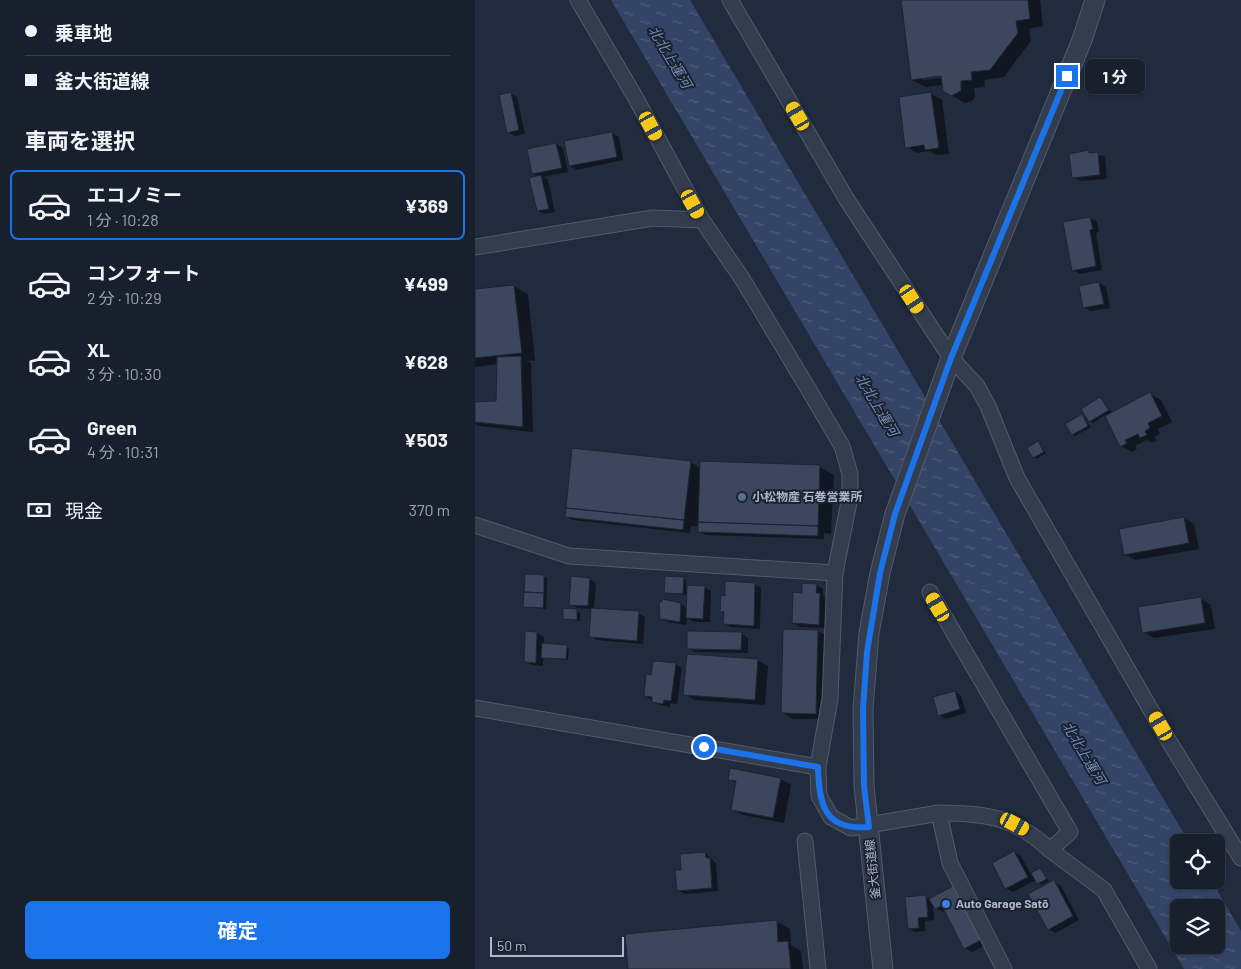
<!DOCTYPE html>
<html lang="ja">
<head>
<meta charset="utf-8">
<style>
	body { margin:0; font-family:Barlow,"Noto Sans JP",sans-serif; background:#212836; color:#f1f3f6; height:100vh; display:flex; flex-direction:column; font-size:19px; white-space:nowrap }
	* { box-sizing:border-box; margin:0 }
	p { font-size:16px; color:#9fa3aa }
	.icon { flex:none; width:28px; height:28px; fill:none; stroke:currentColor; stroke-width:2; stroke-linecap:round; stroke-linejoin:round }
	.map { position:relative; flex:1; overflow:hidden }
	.details { display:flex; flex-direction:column; background:#18202e; width:475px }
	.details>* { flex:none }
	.hud { display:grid; align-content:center; height:110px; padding:0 25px; background:#18202e }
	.buttons { position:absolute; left:695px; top:834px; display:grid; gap:10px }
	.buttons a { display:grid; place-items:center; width:55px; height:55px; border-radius:8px; background:#18202e; box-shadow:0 1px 4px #0004,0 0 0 1px #363e4a; font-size:25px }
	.scale { position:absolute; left:15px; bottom:12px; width:134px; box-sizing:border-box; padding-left:5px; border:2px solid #b0b7c9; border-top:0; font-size:14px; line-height:18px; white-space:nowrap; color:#b0b7c9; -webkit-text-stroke:4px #1a2232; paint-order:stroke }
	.end { position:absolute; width:22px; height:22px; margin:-11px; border:6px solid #1a73e8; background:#fff; box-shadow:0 0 0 2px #fff }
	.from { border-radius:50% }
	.bubble { position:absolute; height:35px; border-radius:8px; background:#18202e; box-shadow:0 1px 4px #0004,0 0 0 1px #363e4a; font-size:16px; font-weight:700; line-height:35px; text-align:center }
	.car { position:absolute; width:15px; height:30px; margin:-15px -8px; border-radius:6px; box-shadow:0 0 4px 1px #0007; background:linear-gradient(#f5c518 24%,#345 0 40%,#f5c518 0 76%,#345 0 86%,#f5c518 0) }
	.hud b { display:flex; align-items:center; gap:18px; height:48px; font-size:19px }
	.hud b+b { border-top:1px solid #363e4a }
	.hud i { width:12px; height:12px; background:#f1f3f6 }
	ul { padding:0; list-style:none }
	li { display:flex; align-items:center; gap:15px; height:70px; margin:0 10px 8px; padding:0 15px; border:2px solid transparent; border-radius:8px }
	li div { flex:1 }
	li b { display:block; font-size:19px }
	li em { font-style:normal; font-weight:700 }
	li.selected { border-color:#1a73e8 }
	li>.icon { width:45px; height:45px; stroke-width:1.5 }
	h2 { padding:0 25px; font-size:22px; line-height:60px }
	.pay { display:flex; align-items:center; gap:12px; height:55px; padding:0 25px; font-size:19px }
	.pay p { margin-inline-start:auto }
	.cta { display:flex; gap:10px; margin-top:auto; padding:10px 25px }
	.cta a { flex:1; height:58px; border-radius:8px; background:#1a73e8; color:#fff; font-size:20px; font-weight:700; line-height:58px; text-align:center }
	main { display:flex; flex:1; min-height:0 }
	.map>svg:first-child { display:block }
</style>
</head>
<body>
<main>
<section class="details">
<div class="hud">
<b><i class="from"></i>乗車地</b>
<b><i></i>釜大街道線</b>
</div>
<h2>車両を選択</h2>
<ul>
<li class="selected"><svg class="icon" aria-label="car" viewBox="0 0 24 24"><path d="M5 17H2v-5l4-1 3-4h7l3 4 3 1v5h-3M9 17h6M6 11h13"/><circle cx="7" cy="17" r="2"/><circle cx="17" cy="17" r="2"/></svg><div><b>エコノミー</b><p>1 分 · 10:28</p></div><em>¥369</em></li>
<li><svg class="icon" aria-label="car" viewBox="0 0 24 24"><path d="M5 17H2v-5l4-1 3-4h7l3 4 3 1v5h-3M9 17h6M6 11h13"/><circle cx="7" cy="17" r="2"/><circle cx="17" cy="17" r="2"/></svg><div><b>コンフォート</b><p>2 分 · 10:29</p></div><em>¥499</em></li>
<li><svg class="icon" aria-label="car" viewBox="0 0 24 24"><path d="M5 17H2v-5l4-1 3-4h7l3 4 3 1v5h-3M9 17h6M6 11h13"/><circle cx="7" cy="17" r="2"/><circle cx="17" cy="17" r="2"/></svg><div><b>XL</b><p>3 分 · 10:30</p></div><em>¥628</em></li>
<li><svg class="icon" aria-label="car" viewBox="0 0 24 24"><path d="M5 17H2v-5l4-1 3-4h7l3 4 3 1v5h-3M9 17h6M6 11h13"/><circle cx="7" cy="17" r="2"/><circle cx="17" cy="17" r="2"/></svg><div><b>Green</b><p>4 分 · 10:31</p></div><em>¥503</em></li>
</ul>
<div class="pay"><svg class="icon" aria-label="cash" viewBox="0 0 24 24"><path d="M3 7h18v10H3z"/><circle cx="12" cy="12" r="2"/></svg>現金<p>370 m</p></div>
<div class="cta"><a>確定</a></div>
</section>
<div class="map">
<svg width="766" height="969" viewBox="0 0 766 969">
	<defs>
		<pattern id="water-ripples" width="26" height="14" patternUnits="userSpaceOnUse" patternTransform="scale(1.25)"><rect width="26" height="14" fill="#346"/><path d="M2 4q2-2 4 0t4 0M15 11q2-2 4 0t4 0" fill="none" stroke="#4e5d7b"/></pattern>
	</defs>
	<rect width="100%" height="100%" fill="#202b3d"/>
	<path fill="url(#water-ripples)" fill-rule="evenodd" d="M 136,0 L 215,0 L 714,842 L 704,842 L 704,880 L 736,880 L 766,931 L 766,969 L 709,969 ZM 704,908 L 741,908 L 741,945 L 704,945 Z"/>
	<path fill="#0007" fill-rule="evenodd" d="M 427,0 L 565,0 L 568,26 L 554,29 L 556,41 L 529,77 L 509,80 L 510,87 L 499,88 L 500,97 L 497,101 L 490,103 L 469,91 L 468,85 L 451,87 L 437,80 ZM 472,74 L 472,77 L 448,80 L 448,77 Z
		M 35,93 L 42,97 L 50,134 L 40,136 L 33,132 Z
		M 456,94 L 467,100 L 474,154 L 461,155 L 454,151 L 442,153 L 432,147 Z
		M 137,133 L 144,137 L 148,160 L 102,170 L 95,166 Z
		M 81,144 L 88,148 L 93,172 L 68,177 L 73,180 L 80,212 L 70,214 L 63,211 L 64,177 L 58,174 Z
		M 613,151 L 630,157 L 632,179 L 605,181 L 598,177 Z
		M 615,218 L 622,222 L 624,232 L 621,233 L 627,270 L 605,274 L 598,270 Z
		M 624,283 L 631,287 L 635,308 L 616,311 L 609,307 Z
		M 39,286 L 53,294 L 60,360 L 52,361 L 56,363 L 58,432 L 5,426 L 0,424 L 0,403 L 23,402 L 23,364 L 0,367 L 0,290 Z
		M 675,394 L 686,400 L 697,422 L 683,429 L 685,434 L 679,437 L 682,441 L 677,443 L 672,440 L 660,446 L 662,449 L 657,452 L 646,446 L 630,415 L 618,423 L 615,421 L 625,398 L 637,413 Z
		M 607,416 L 616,427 L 600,436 L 597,435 Z
		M 563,443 L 571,453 L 562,459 L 559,457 Z
		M 215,462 L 226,468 L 226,462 L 345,467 L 359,475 L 356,534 L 349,533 L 349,539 L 231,535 L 224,531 L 224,527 L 216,526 L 215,533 L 98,520 L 91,516 Z
		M 709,518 L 719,524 L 724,549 L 660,560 L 650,554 Z
		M 51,575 L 72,578 L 71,609 L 50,607 Z
		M 208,578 L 211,580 L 211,586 L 229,587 L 236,591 L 235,622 L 219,622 L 212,618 L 211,625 L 193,622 L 186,618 L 206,604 L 212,608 L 213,595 L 190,593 Z
		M 114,579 L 121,583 L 119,609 L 163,613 L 170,617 L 168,644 L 122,640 L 115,636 L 118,609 L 102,608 L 95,604 Z
		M 279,584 L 286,588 L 285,629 L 256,627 L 249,624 L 250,614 L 246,612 L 251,597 Z
		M 341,585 L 348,589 L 348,596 L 352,598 L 350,628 L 325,627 L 318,623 L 328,594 Z
		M 726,599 L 736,605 L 740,629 L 679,638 L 669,632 Z
		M 90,609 L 105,612 L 105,621 L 89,619 Z
		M 310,631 L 343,631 L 354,637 L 352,719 L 318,719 L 308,713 Z
		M 51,632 L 62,633 L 69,637 L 69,645 L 94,648 L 93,660 L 68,657 L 68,666 L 57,665 L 50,661 Z
		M 267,634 L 273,638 L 273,653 L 220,652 L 213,648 Z
		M 282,660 L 293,666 L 290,705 L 220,700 L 210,694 Z
		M 200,664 L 207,668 L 202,704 L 195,703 L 195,707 L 185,705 L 170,696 L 177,676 Z
		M 480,692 L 486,696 L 491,713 L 470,719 L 464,715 Z
		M 256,769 L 306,779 L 316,785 L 309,823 L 268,815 L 257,809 L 262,784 L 254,779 Z
		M 539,852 L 546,856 L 556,875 L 565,869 L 574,881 L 566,885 L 561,880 L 538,892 L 531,888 Z
		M 230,853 L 241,863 L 243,891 L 210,894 L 203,890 L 207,871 Z
		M 579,882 L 586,886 L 604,920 L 580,933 L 574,929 Z
		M 480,887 L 514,943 L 497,952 L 490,948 L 471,911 L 468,912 L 461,908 L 458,902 L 459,920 L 450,921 L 450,931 L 441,932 L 434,929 L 451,897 L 455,899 Z
		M 301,921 L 315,929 L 316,945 L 326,951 L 328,969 L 154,969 Z"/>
	<path fill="#3c475d" stroke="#1c2434" d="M 426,0 L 553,0 L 555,19 L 541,21 L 543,33 L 515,70 L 496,72 L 497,80 L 486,81 L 486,91 L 476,96 L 468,91 L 466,76 L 436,80 Z
		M 36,92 L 44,130 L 32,133 L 24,95 Z
		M 456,92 L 464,148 L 450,150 L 449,145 L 430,148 L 424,97 Z
		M 137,132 L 142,157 L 94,166 L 89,141 Z
		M 81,143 L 87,168 L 57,174 L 52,149 Z
		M 614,150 L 614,153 L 623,152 L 625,175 L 597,178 L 594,154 Z
		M 66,175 L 74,209 L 62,211 L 54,178 Z
		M 615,217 L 618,229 L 615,230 L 621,266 L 597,271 L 588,222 Z
		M 624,282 L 629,304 L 608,308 L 604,286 Z
		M 39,285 L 47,353 L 0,358 L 0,289 Z
		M 46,356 L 48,427 L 0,422 L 0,402 L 21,401 L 22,357 Z
		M 675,392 L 687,416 L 673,423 L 675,428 L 670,431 L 672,435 L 665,438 L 663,434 L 650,440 L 652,443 L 645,447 L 630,416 Z
		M 625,397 L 634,410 L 614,422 L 606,409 Z
		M 607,414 L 613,426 L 597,435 L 590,424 Z
		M 563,441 L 569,452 L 558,458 L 552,448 Z
		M 97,448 L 216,461 L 209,520 L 91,508 Z
		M 225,461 L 345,465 L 343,526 L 223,522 Z
		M 91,508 L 209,520 L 208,530 L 90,517 Z
		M 709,517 L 714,543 L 649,555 L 644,529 Z
		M 223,522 L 343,526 L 343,536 L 223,532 Z
		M 50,574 L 69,575 L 69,593 L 49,592 Z
		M 96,576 L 115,578 L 113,606 L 94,605 Z
		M 190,576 L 209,577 L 208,594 L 189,593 Z
		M 250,581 L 280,583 L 279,626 L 248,624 L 249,612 L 245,612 L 246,595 L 250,596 Z
		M 327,583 L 342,584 L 341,593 L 345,593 L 344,625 L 317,623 L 318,592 L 327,593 Z
		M 212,585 L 230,586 L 228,619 L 211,618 Z
		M 49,592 L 69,593 L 68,608 L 48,607 Z
		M 726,597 L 730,623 L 667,633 L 663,607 Z
		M 187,599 L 206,603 L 205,622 L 185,619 L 184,602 L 187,602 Z
		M 88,608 L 102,609 L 102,620 L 88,619 Z
		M 116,608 L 164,611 L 162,641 L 114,637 Z
		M 308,629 L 343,630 L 341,714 L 306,713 Z
		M 50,631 L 62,632 L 61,663 L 49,662 Z
		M 212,631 L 267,632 L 266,650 L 212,649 Z
		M 67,643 L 92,645 L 91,659 L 66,658 Z
		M 212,654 L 283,659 L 280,700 L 208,695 Z
		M 181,661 L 201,663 L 196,701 L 189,700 L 188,704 L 177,702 L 177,697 L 169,696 L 171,674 L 176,675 L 178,662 Z
		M 480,691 L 485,709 L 463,716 L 458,697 Z
		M 255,768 L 306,778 L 298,818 L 256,810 L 261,781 L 253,780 Z
		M 539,851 L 553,877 L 530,889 L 517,863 Z
		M 230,852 L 231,858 L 235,858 L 237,888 L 202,891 L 200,870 L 206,870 L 205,854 Z
		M 565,868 L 572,879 L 562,884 L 556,873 Z
		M 579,880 L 598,916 L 573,930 L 553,894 Z
		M 480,885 L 508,939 L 489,949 L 467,906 L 460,909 L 454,899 Z
		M 451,895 L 453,917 L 443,918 L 444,928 L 433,929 L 430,897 Z
		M 302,920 L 303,942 L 313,941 L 316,969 L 153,969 L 150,934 Z"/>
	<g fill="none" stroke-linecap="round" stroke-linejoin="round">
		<defs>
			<path id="minor" d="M 103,0 L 159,95 L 227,220 L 268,280 L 328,380 L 367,446 L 375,474 L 375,497 L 360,573 L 355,699 L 343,767 L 344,796 L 356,817 L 376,828 L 464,813 L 475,863 L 529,969
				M 255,0 L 372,200 L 476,358 L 502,386 L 513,406 L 542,478 L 695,743 L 766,858
				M 0,247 L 178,218 L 227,220
				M 0,525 L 94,556 L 360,573
				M 455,592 L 595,832 L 575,850 L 629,890 L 674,969
				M 0,708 L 343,767
				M 464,813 C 511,813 540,817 575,850
				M 330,841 L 343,969"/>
			<path id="tertiary" d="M 408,969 L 389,786 L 388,709 L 394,633 L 405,573 L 420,514 L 476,358 L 607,40 L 620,0"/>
		</defs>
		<use href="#minor" stroke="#535a6b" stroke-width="17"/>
		<use href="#tertiary" stroke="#535a6b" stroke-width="21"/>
		<use href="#minor" stroke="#343d4d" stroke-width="15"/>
		<use href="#tertiary" stroke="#343d4d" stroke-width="19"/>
	</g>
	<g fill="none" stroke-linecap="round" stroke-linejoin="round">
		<path stroke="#1a73e8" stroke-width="6" d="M 229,747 L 343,767 C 344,804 349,831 394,827 L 389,786 L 388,709 L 392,652 L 405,573 L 420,514 L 476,358 L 592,76"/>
	</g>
	<circle fill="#5c6f8a" stroke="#1a2232" stroke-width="2" cx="267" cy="497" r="5"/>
	<circle fill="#3f7fe0" stroke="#1a2232" stroke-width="2" cx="471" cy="904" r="5"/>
	<g text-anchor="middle" stroke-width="4" stroke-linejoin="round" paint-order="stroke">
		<g font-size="12" font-weight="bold" fill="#b0b7c9" stroke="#1a2232" text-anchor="start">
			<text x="277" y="501">小松物産 石巻営業所</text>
			<text x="481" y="908">Auto Garage Satō</text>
		</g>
		<g font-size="12" fill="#b0b7c9" stroke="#1a2232">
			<text transform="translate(398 869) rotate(-96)" y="4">釜大街道線</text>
		</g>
		<g font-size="14" font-style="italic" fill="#758bb3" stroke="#1a2232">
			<text transform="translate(195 57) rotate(59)" y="5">北北上運河</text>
			<text transform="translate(402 405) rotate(59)" y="5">北北上運河</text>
			<text transform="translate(609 753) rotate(59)" y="5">北北上運河</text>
		</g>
	</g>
</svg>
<div class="buttons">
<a><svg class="icon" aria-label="locate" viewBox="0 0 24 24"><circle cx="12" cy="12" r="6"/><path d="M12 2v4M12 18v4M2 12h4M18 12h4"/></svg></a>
<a><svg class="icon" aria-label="layers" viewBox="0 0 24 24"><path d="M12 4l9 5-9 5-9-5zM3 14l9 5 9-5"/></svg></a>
</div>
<div class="scale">50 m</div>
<i class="end from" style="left:229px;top:747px"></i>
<i class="end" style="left:592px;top:76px"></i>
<div class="bubble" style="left:610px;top:59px;width:60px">1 分</div>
<i class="car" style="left:323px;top:116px;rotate:330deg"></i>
<i class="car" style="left:176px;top:126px;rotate:151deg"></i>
<i class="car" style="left:218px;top:204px;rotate:151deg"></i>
<i class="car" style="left:437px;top:299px;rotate:147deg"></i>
<i class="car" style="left:463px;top:607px;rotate:330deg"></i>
<i class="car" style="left:686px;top:726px;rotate:330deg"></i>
<i class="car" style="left:540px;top:824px;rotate:118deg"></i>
</div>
</main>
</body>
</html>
